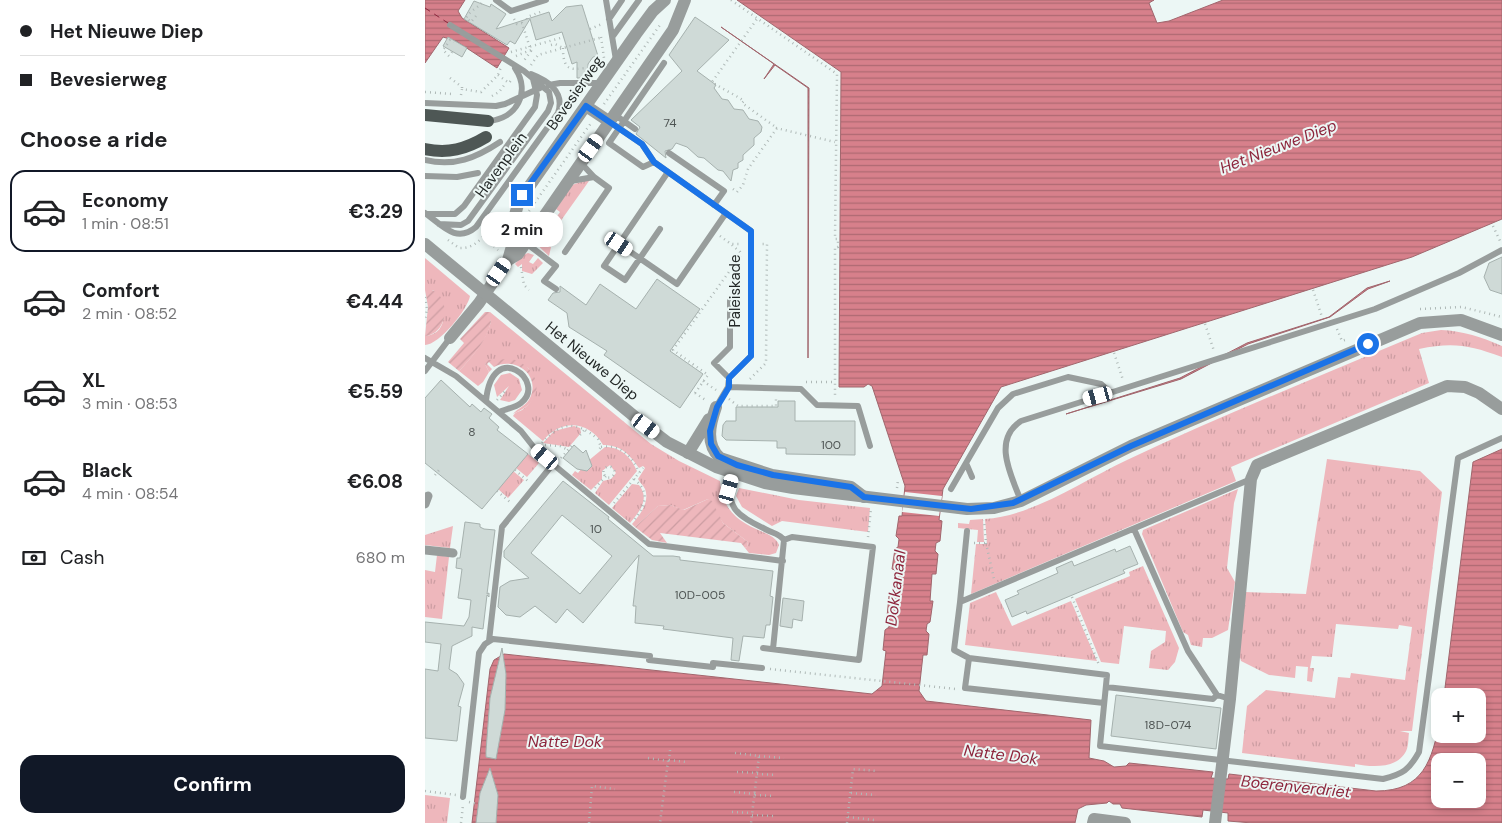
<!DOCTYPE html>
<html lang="en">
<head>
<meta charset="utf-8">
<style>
	body { margin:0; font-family:"DM Sans",sans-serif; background:#f6f6f6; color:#202124; height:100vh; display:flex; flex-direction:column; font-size:19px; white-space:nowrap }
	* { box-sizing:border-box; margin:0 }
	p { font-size:16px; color:#757577 }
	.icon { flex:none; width:28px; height:28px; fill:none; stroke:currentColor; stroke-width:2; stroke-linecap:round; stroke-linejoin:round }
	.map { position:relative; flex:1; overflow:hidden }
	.panel { display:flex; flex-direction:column; background:#fff; width:425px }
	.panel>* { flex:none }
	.banner { display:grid; align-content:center; height:110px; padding:0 20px; background:#fff }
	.controls { position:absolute; left:1006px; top:688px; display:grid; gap:10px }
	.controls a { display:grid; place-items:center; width:55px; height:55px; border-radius:10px; background:#fff; box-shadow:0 2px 8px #0003; font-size:25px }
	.end { position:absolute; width:22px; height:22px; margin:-11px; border:6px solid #1a73e8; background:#fff; box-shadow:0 0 0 2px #fff }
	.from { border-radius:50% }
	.bubble { position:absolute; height:35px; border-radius:15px; background:#fff; box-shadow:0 2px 8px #0003; font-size:16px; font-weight:700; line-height:35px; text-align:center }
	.car { position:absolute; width:15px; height:30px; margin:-15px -8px; border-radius:6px; box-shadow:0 0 4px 1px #0007; background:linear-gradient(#fff 24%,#345 0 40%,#fff 0 76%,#345 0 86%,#fff 0) }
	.banner b { display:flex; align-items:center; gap:18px; height:48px; font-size:19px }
	.banner b+b { border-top:1px solid #e0e0e0 }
	.banner i { width:12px; height:12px; background:#202124 }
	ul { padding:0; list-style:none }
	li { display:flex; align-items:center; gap:15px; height:82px; margin:0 10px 8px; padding:0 10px; border:2px solid transparent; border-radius:15px }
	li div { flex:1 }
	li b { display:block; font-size:19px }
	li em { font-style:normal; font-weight:700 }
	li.active { border-color:#111827 }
	li>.icon { width:45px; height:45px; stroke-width:1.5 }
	h2 { padding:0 20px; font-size:22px; line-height:60px }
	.pay { display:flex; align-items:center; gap:12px; height:55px; padding:0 20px; font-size:19px }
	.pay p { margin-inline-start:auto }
	.button { display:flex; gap:10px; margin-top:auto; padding:10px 20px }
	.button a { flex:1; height:58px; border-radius:15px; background:#111827; color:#fff; font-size:20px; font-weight:700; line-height:58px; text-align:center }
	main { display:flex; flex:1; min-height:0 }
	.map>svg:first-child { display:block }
</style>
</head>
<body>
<main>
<section class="panel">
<div class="banner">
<b><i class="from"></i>Het Nieuwe Diep</b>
<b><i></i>Bevesierweg</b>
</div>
<h2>Choose a ride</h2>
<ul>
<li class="active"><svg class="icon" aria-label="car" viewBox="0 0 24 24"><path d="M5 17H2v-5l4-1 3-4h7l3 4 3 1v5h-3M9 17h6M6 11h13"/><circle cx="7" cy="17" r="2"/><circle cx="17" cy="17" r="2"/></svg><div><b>Economy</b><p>1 min · 08:51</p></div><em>€3.29</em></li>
<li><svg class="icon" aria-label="car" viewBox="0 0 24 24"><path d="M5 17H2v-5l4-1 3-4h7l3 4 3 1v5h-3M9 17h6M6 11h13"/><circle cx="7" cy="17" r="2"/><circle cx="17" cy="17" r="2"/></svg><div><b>Comfort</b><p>2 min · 08:52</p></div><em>€4.44</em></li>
<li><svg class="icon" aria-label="car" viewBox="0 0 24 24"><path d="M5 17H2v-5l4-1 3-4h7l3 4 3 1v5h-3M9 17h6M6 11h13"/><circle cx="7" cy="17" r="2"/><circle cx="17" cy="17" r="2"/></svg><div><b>XL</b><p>3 min · 08:53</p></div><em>€5.59</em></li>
<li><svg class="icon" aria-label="car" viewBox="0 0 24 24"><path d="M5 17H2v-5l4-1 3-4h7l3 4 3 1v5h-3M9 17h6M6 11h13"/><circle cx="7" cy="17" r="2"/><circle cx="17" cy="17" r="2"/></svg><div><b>Black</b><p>4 min · 08:54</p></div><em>€6.08</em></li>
</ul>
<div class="pay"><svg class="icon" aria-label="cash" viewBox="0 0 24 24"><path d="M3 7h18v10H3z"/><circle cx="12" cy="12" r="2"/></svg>Cash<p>680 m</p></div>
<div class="button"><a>Confirm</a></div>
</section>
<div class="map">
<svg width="1077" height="823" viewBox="0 0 1077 823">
	<defs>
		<pattern id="grass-tufts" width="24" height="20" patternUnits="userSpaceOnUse" patternTransform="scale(1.25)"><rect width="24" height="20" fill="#eeb7bc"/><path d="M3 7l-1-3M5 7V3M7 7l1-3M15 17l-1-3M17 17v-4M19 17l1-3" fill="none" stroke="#cc9da2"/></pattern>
		<pattern id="garden-furrows" width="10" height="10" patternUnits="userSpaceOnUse" patternTransform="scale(1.25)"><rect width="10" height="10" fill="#eeb7bc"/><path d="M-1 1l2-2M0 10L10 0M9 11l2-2" fill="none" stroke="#cc9da2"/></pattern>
		<pattern id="water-rules" width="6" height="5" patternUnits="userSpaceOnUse" patternTransform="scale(1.25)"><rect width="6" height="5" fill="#d7808b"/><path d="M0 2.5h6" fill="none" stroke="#ae6972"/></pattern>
	</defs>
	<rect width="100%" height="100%" fill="#ecf7f5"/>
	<path fill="url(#grass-tufts)" d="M 158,181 L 164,181 L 120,243 L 126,247 L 124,256 L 107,240 L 122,218 L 128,222 L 135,212 L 131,209 L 147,185 Z
		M 103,253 L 109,255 L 104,262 L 108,264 L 113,258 L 118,263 L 107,274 L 97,271 L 97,264 L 93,267 L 90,264 L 98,255 Z
		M 0,258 L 45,296 C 43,309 14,345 0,345 L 0,336 C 25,334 22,303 8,290 L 0,290 Z
		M 65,312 L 226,444 L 254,461 L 295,481 C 299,533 348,526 354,545 L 351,553 L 344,555 L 324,553 L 320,548 L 322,547 L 323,542 L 298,523 L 283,499 L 258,510 L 245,505 L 233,506 L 210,527 L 207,524 C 215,515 225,502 220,489 C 218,485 215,483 213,479 L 220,468 L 218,466 L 214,468 C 204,454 196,445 178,445 C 164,420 135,419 118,441 L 88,416 C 90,412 93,412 97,410 C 113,399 114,382 103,368 L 77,360 L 65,360 L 60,364 L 64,372 L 58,382 L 53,386 L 34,371 C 48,356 60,342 66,322 L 63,315 Z
		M 1016,330 C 1039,331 1056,337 1077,346 L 1077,357 C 1044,345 1028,342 994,349 L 1004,383 L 806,467 L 811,481 L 546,594 L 551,544 L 562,544 L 560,519 C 608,516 659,480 702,460 C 791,418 883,381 973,343 L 997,333 Z
		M 85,373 L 94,379 L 97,390 L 90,400 L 84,402 L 75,400 L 84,386 L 72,397 L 69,385 L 76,375 Z
		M 149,426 L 155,428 L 156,433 L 144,447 L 118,443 L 129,431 Z
		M 180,447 C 196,447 206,457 212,471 L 184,505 L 170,493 L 178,481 L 186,479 L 191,473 L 185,465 L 177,471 L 177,479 L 166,490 L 147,475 L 150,471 L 153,473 L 157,468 L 162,471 L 167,466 L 163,461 Z
		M 103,454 L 114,463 L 102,477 L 91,468 Z
		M 902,459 L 995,471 L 1017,492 L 987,731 L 975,731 L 984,733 C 983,739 984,747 980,753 C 970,769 946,767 930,764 L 930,767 L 817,753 L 822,706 L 841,690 L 910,698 L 913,677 L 925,678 L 926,673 L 980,680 L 987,627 L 974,625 L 973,629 L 911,624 L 907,657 L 887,656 L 885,668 L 889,668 L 887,682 L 882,681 L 883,667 L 871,666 L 870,678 L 844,675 L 816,661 L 813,650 L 820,592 L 881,594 Z
		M 88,471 L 99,480 L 83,498 L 73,489 Z
		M 207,484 L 214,485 C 225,499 215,511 205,523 L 187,508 Z
		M 314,488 L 374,500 L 445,508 L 443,532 L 357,521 L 347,526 L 317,507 L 311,496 Z
		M 813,489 L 809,503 L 802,568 L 810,582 L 803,630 L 787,638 L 778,638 L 777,647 L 766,645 L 763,635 L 758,632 L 717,534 L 718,530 Z
		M 558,519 L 559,542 L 552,542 L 553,530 L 533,528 L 533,523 L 544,524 L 545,520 Z
		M 28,526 L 25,548 L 0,545 L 0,535 Z
		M 12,555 L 24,557 L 17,619 L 0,617 L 0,570 L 10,572 Z
		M 718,566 L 754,648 L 750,662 L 743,670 L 724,668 L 726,651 L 740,642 L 741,631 L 699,626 L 694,664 L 676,662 L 650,599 L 705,576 L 704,572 Z
		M 571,592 L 587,626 L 646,601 L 672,661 L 540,645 L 545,603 Z
		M 0,795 L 25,798 L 22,823 L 0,823 Z"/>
	<path fill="url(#garden-furrows)" d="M 4,289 C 27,294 24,334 0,336 L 3,307 L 0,290 Z
		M 60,312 L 65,312 L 64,315 L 66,322 C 61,342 48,356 34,371 L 23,362 L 39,343 L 35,339 Z
		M 86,359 C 102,362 118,380 109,397 C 105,406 96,410 88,414 C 93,408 101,406 105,398 C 116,375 90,356 69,367 L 64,362 L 62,364 L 67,369 L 64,372 L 60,364 L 63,360 Z
		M 283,499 L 287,501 L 298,523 L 323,542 L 322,547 L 320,548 L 316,543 L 235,533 L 242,543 L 227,540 L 210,527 L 233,506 L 245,505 L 259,510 Z"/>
	<path fill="url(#water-rules)" stroke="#a1666d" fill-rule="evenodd" d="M 0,0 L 40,0 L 33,11 L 37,18 L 84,48 L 72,68 L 31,41 L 18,37 L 0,63 Z
		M 312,0 L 729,0 L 724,3 L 732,23 L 744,21 L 798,0 L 1077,0 L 1077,219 L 987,257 L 576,387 L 518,489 L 514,520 L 517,521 L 515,541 L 511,543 L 510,551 L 513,554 L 511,574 L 507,574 L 505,601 L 508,601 L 505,622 L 502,624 L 501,631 L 504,634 L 502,655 L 498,655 L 494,691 L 501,701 L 666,720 L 664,758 L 679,761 L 689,767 L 701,766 L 704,763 L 788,772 L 786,778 L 803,779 L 804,774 L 951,791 C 999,791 1007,760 1015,720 L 1015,734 L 1052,734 L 1052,696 L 1019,696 L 1048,462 L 1077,449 L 1077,823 L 827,823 L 803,821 L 803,813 L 778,810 L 777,817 L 697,808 L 695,804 L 688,804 L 684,801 L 682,803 L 661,805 L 653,809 L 650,823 L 47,823 L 65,669 L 69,660 L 79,654 L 447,694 L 457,686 L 461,651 L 458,650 L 460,630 L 464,627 L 465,620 L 462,617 L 464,596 L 467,596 L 470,570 L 467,569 L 470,549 L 473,547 L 474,539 L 471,536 L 474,516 L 477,516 L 480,486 L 447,386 L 443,384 L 439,387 L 414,387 L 416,72 ZM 1015,761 L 1052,761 L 1052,799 L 1015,799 Z
		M 296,27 L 384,88 L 383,358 L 383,88 L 350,65 L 339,79 L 349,64 Z
		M 965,281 L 943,289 L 905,317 L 823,344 L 756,379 L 641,414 L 755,378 L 822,343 L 904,317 L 942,288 Z"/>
	<path fill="#ecf7f5" d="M 480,492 L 517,496 L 514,516 L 477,512 Z"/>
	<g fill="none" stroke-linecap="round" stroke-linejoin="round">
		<path stroke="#8d253c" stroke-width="1" stroke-dasharray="6 5" stroke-linecap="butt" d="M 0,8 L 23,23"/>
	</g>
	<path fill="#cfdad7" stroke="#a6b1ae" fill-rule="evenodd" d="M 49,1 L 65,7 L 66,4 L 81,14 L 71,29 L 124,12 L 127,21 L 141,7 L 157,5 L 173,56 L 168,57 L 163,64 L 163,78 L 152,78 L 152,62 L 147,64 L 137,32 L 111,40 L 105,19 L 90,44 L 85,41 L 82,45 L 39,19 Z
		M 270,17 L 304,40 L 272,71 L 291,85 L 289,88 L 297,99 L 303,100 L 309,109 L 318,110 L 324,119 L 333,121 L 337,127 L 336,132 L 329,138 L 329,145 L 318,155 L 318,160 L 313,163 L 313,168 L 308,170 L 306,181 L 298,171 L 293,170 L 279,158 L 273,157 L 262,147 L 251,143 L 247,149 L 240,151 L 241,158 L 211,134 L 215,127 L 206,120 L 257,71 L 244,55 Z
		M 23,37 L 42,48 L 37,57 L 18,46 Z
		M 1077,257 L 1077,294 L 1065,290 L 1059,277 L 1064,263 Z
		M 232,279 L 275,309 L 245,351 L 278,374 L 255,408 L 179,355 L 182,351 L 144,327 L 142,313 L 123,300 L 128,293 L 135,292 L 135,286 L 161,305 L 175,284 L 211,309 Z
		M 16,380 L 45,407 L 47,404 L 56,412 L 59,408 L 67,414 L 64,418 L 74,427 L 72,430 L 103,454 L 57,509 L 0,463 L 0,398 Z
		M 353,401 L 370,401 L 370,421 L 430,421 L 430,455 L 361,454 L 361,448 L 352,448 L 352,441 L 301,440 L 297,436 L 298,425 L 301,421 L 311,421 L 311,407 L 353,407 Z
		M 149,445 L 158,453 L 161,450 L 167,466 L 162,471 L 152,469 L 138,458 Z
		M 138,481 L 184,517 L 183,519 L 228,556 L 248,556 L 255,557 L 255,560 L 348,571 L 345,596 L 348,597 L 345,625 L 341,625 L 339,638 L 318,636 L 314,661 L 306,660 L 308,638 L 238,629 L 239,626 L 210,623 L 211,606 L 208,606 L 214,555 L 158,623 L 142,609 L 131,623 L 110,606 L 95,617 L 81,615 L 73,607 L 75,587 L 85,581 L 104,578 L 79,557 L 79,551 ZM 137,515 L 187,556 L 155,594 L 106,553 Z
		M 40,522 L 55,524 L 55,527 L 59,529 L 70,530 L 62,594 L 64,593 L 64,597 L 62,595 L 58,629 L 47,627 L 47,636 L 27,646 L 24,669 L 32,674 L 39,684 L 33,706 L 36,707 L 32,741 L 0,738 L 0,669 L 13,671 L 16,644 L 0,642 L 0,622 L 39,626 L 44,617 L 46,600 L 33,598 L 37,569 L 31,568 L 32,558 L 35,558 Z
		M 705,546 L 713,564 L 698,570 L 700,573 L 602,614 L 601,611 L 587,617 L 580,600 L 594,594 L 592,591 L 633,573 L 631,568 L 647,561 L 649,566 L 690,549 L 691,552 Z
		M 358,598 L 379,601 L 377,621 L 368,619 L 367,628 L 355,626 Z
		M 77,648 L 81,674 L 80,710 L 71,759 L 61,757 L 61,751 L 65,698 Z
		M 691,695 L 796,708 L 791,749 L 686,736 Z
		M 65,768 L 73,795 L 71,823 L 51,823 L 55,793 Z"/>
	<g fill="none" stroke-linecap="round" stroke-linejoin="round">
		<path stroke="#afb9b7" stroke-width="2.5" stroke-dasharray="1 4" stroke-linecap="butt" d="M 306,0 L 412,74 L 410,239 L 413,239 L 413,247 L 410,247 L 410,397
			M 51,16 L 46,22 L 41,18 C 46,9 54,8 59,0
			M 89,19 L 92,24 L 97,23 L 106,51 L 98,62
			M 102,19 L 102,17 L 118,11
			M 165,29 L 177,24
			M 176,37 L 179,58
			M 126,45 L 130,44 L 138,48
			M 138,48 C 138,81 155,63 172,70
			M 27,52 L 24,56 L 18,50 L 25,40 L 29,42
			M 86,52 L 139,37
			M 91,56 L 106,50
			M 106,65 L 113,55 L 178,37
			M 73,75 L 84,83 L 87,79
			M 25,78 L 37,87 L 37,89
			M 0,92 L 27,94
			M 36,95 L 37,89 L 56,92 L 73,75 L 76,67
			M 67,96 L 74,92 L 80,84
			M 179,104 L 235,25
			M 351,128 L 410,142
			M 308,189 L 312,192 L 318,185 L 323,169 L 352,128 L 317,103 L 319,101 C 309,94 297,89 287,82 L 332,19
			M 104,211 L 166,123
			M 1068,226 L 1076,243
			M 58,236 L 73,250
			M 295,236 L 306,244 L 317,244
			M 23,240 L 34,248 C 52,249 59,235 68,222
			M 96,267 L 99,285 L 104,290
			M 888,290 L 897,317
			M 310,293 L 310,262
			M 0,297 L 2,309 L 0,320
			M 995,309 L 1037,307 L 1077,317
			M 780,324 L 789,351
			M 912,329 L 917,341 L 920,340
			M 689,353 L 698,380
			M 325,379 L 341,363 L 342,244 L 335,244
			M 278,381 L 291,390
			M 381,382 L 410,382
			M 270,393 L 283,375 L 248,350 L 316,255 L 315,252 L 306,244
			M 270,393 L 282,401
			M 304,399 L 313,406 L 351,406 L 351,396
			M 72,400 L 82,389
			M 155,435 L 160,429
			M 117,443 C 136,422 150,420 173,439 L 176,447 L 173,451
			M 120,445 L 135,446 L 143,450
			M 176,447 C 195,444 208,456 214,473
			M 136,458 L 149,443
			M178.5 472a5.5 5.5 0 1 1 11 0a5.5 5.5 0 1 1-11 0Z
			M 90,470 L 104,482
			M 10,475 L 14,470
			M 209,479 C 225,492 221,505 209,520
			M 170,488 L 181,476
			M 472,488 L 473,480
			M 72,491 L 86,503
			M 189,503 L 218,468
			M 443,537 L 446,508
			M 549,543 L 561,543 L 559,520
			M 561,543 L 569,579
			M 647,597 L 674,665
			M 345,669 L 531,689
			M 245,750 L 244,760 L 261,762
			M 310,753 L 334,756 L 326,823
			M 334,756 L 359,758
			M 223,758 L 243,761 L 235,823
			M 312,772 L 332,773
			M 332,774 L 352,775
			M 0,791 L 31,795
			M 309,792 L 330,794
			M 426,793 L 451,795
			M 330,795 L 350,796
			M 44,802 L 53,804
			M 307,812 L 327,813
			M 327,815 L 348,816
			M 423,817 L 449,820
			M 36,823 L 38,805
			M 164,823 L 167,786 L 190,789
			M 422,823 L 428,769 L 453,771"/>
		<path stroke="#989d9c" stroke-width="6" d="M 71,0 L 86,11 L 121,0
			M 181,0 L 191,60
			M 184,19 L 197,0
			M 188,36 L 214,0
			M 124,85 L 135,83 L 176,83
			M 0,103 L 71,106 L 80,104 L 115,88
			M 63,121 C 92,119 106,92 90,68
			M 210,129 L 193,117 L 185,122 L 217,144 L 229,162 L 326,231 L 326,356 L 304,378 L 303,387 L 294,402
			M 244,153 L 299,191 L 289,205
			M 0,160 C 29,167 51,158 75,142
			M 229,162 L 218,167 L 184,143 L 239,63
			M 0,176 L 32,177 L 53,173
			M 146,181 L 169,177
			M 0,213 C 17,225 31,244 51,227 L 133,113 C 140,92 124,81 106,74
			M 2,214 L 30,214 L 39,206 L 110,107 L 112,95 L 108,79
			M 14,224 L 36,225 L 43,221 L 123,111 L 126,103 L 124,92 L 99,71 L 25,25
			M 235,229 L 200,280 L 179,266 L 243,172
			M 101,243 L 131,266 L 119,281 L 131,289
			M 194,244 L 252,284 L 301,213
			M 140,252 L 184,188 L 169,177 L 156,163
			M 0,358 L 31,376 L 96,431 L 111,450 L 224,544 L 358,561
			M 0,371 L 25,338
			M 304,378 L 289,363 L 305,347 L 305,301
			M 303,387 L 376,389 L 392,405 L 433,406 L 445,446
			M 61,401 C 67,337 123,382 96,403 C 90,408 80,409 74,412
			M 308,474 C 299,509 312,515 342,530 C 348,533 355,534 359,540 L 348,649
			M 547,477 L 541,463 L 573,408 L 588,394 L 643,377 L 676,384 L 686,393
			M 526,489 L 541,463
			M 596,501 C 586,475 567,440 596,421 L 950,309 L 1034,273 L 1077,250
			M 709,529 L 763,651 L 792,695
			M 535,602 L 542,531
			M 64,641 L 77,527 L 128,464
			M 338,648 L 434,660 L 448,547 L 367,537 L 359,540
			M 544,658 L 529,650 L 535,602 L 826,479
			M 681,687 L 788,699 L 792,695 L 805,699
			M 679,703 L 540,688 L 544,658 L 682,675 L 675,746 L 958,779 C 978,774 984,770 994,752 L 1033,458 L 1077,438
			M 38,797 L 54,653 L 60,644 L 68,639 L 225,656 L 224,660 L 288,667 L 288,663 L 337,668"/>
		<path stroke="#989d9c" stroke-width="9" d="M 0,504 L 3,496
			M 0,550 L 28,553"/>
		<path stroke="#989d9c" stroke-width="12" d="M 161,106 L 185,122
			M 83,260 L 90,236 L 90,215 L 94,201 L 211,34 L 228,11 L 240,0
			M 25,338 L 54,303 L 83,260 L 93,254 L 248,30 L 260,0
			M 291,407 C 285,424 280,444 295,458 L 347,475 L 426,487 L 439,497
			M 263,453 L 284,419
			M 668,823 L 669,819 L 700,823
			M 790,823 L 805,699 L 826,479 L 832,465 L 1022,386 L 1040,387 L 1054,393 L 1077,409"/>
		<path stroke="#989d9c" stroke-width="12" d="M 0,244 L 221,426 L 242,442 L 291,467 L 340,483 L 368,488 L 542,509 L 569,508 L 596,501 L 706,446 L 995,323 L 1036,320 L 1077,335"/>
		<path stroke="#4e5755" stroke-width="12" d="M 0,115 L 63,121
			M 0,149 C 23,154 41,149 61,137"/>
	</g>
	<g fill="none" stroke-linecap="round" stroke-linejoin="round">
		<path stroke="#1a73e8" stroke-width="6" d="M 97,195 L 161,106 L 217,144 L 229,162 L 326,231 L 326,356 L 304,378 L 304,387 L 292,407 L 285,431 L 286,444 L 293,456 L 312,465 L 348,475 L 426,487 L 439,497 L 546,509 L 588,503 L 706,446 L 943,344"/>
	</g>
	<g text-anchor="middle" stroke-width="4" stroke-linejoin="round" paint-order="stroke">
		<g font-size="12" fill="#4e5453">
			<text x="245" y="127">74</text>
			<text x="47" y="436">8</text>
			<text x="406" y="449">100</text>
			<text x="171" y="533">10</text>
			<text x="275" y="599">10D-005</text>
			<text x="743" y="729">18D-074</text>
		</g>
		<g font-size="15" fill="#232827" stroke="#ecf7f5">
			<text transform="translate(150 93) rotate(-55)" y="5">Bevesierweg</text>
			<text transform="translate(76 165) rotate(-54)" y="5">Havenplein</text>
			<text transform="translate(310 291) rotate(-90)" y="5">Paleiskade</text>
			<text transform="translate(167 361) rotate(39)" y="5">Het Nieuwe Diep</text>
		</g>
		<g font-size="16" font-style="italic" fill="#8d253c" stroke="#ecf7f5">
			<text transform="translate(853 146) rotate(-21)" y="6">Het Nieuwe Diep</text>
			<text transform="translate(470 588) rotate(-83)" y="6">Dokkanaal</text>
			<text x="140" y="747">Natte Dok</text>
			<text transform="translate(576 754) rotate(7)" y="6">Natte Dok</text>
			<text transform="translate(871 786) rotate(6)" y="6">Boerenverdriet</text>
		</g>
	</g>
</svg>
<div class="controls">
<a>+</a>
<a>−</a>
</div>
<i class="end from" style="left:943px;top:344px"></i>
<i class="end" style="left:97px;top:195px"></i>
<div class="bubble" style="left:56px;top:212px;width:82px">2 min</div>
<i class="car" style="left:166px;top:148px;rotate:36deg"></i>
<i class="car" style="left:194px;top:244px;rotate:124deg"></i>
<i class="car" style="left:74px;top:272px;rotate:35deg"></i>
<i class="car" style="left:673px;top:396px;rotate:255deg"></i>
<i class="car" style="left:221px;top:426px;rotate:126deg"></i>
<i class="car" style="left:120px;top:457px;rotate:310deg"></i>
<i class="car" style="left:304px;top:489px;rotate:16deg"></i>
</div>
</main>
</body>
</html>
